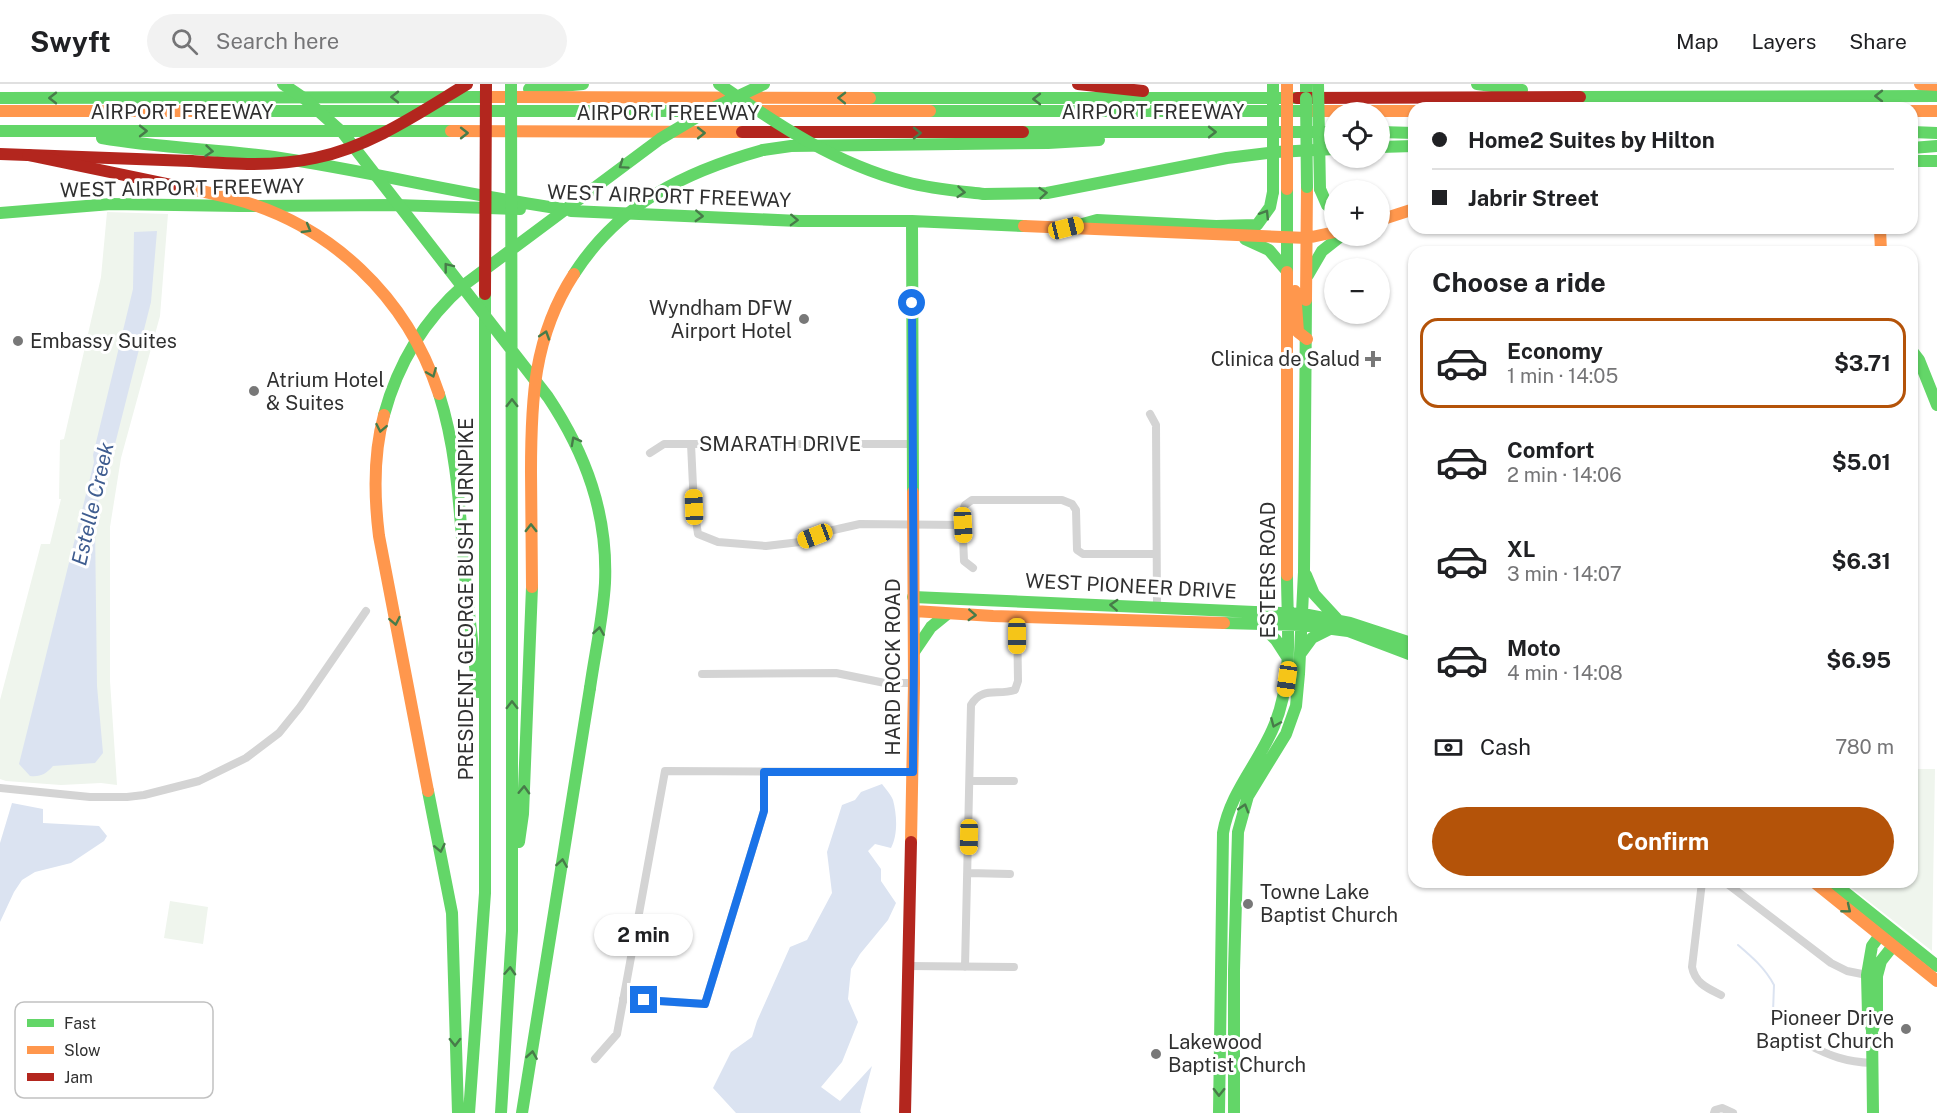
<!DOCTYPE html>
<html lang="en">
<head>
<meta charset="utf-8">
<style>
	body { margin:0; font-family:"Public Sans",sans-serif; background:#f2f2f2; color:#202124; height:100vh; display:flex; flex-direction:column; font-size:22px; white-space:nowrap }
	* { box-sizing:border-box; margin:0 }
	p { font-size:20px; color:#757577 }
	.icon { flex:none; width:33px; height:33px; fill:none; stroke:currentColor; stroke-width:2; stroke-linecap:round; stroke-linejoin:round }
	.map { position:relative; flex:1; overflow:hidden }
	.panel { position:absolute; left:1408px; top:162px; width:510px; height:642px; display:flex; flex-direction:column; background:#fff; border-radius:18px; box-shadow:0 2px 4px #0004 }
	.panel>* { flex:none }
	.banner { position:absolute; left:1408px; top:18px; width:510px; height:132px; border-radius:18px; box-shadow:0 2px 4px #0004; display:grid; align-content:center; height:132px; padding:0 24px; background:#fff }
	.buttons { position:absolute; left:1324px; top:18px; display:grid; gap:12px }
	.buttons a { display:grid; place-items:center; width:66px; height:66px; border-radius:50%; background:#fff; box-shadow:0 2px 4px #0004; font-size:30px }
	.end { position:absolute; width:27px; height:27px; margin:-14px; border:8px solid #1a73e8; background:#fff; box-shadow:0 0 0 3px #fff }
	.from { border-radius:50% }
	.bubble { position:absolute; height:42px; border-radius:21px; background:#fff; box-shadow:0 2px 4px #0004; font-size:20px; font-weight:700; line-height:42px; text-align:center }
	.car { position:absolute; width:18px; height:36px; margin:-18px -9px; border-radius:8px; box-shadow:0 0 4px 2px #0007; background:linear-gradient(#f5c518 24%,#345 0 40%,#f5c518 0 76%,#345 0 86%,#f5c518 0) }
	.banner b { display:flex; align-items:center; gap:21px; height:57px; font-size:22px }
	.banner b+b { border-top:2px solid #e0e0e0 }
	.banner i { width:15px; height:15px; background:#202124 }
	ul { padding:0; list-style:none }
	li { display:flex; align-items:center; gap:18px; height:90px; margin:0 12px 9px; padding:0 12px; border:3px solid transparent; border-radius:18px }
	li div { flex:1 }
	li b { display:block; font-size:22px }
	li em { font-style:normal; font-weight:700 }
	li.active { border-color:#b45309 }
	li>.icon { width:54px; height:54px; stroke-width:1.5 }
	h2 { padding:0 24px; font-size:27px; line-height:72px }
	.pay { display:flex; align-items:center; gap:15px; height:66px; padding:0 24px; font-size:22px }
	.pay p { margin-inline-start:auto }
	.cta { display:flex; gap:12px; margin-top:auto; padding:12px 24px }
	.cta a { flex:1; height:69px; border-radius:36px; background:#b45309; color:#fff; font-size:24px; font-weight:700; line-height:69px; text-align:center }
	header { display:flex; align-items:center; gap:36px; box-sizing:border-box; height:84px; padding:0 30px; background:#fff; border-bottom:2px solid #e0e0e0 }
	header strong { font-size:28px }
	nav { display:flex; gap:33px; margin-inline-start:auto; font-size:21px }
	.search { width:420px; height:54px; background:#f2f2f2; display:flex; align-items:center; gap:15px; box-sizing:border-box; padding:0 21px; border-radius:33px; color:#757577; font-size:22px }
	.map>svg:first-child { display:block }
</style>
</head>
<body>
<header>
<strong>Swyft</strong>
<div class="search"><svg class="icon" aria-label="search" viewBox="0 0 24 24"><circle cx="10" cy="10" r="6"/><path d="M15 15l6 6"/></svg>Search here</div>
<nav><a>Map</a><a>Layers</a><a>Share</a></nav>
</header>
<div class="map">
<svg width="1937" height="1029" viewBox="0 0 1937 1029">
	<rect width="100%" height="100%" fill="#fff"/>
	<path fill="#eff5ed" d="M 107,128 L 168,130 L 160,232 L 121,374 L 110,443 L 110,597 L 117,701 L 101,699 L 61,701 L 6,697 L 0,695 L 0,616 L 41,460 L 50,460 L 61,415 L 59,415 L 60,356 L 64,355 L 101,193 Z
		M 1913,685 L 1935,685 L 1932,867 L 1844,798 L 1912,798 Z
		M 170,817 L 208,823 L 203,860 L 164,854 Z"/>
	<path fill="#dbe3f1" d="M 157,147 L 151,218 L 111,376 L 100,407 L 95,441 L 97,602 L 103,669 L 95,679 L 53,682 C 46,690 41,693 30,692 L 19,680 L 94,378 L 93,371 L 133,205 L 134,148 Z
		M 882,700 C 886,705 891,711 893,716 C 897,731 898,751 891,764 L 875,760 L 868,767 L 881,785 L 881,797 L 896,819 L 888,836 L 860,870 L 851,885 L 848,915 L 858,938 L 842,978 L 821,1003 L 840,1017 L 872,982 L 860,1027 L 861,1029 L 736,1029 L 713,1004 L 731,968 L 752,953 L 757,937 L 790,863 L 807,856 L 832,809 L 827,768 L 842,721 L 855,716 L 861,708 Z
		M 12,719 L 43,725 L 43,739 L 99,742 L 107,752 L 104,757 L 71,779 L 35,788 L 22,796 L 14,808 L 0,838 L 0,759 Z"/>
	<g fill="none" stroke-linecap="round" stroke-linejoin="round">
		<path stroke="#dbe3f1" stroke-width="2" d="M 1738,861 C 1752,873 1765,884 1774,901 L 1773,928"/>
		<path stroke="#d4d4d4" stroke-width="8" d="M 1150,330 L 1156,341 L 1157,523
			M 691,360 L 694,423 L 698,450 L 718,458 L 766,462 L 800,458 L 829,447 L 860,440 L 963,441
			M 650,369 L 664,360 L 912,360
			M 973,484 L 964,477 L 962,429 L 965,421 L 972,416 L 1062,416 L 1072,420 L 1076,426 L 1077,466 L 1083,470 L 1155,470
			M 702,590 L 836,589 L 885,599 L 914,599
			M 970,697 L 1014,697
			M 0,704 L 90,713 L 127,713 L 144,711 L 199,697 L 246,674 L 279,649 L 300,623 L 366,527
			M 968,789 L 1010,790
			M 1702,798 L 1692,883 C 1695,899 1707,904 1721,911
			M 1725,798 L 1831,879 L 1847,887 L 1867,891
			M 908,882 L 1014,883
			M 965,883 L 971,621 C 982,602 997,612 1015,606 L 1018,597 L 1017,533
			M 623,915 L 705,920 L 764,727 L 764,688
			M 1807,960 C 1830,972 1846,978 1872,979
			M 595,975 L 617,950 L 665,687 L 913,688
			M 1714,1029 L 1715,1026 L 1722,1024 L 1733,1029"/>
		<path stroke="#63d668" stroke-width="12" d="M 1306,0 L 1306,14
			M 1477,0 L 1522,6
			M 529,5 L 583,0
			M 1580,13 L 1937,12
			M 0,14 L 488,13
			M 870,14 L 1297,14
			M 232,27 L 695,27
			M 930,27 L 1311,27
			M 0,47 L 451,47
			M 1023,48 L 1335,48
			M 1380,48 L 1414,49
			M 1912,48 L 1937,49
			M 102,54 C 159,64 217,65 274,73 C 376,88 476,114 578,127
			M 1380,63 L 1414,62
			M 1912,64 L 1937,62
			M 763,66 L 791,62 L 1048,59 L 1099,56
			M 1912,77 L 1937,77
			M 1287,105 L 1287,188
			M 1320,105 L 1327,121 L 1335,128
			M 984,110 L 1047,109 L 1227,74 L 1276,68 L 1335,65
			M 571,127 L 799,137 L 912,137 L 1024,142
			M 0,129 L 111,120 L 239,122 L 396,121 L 520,125
			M 912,137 L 913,408
			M 1079,141 L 1097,136 L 1216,142 L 1257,141 L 1270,123 L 1273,108
			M 1245,155 L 1269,166 L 1287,187
			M 1308,191 L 1322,167 L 1341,152
			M 1912,267 L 1919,276 L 1937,321
			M 1306,491 L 1314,510 L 1337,535
			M 466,503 L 478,608
			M 913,513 L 1303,530 L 1350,539 L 1414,560
			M 1224,539 L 1302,541 L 1348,547 L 1414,572
			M 1259,539 L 1276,556 L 1287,573
			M 914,568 L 931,543 L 947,530
			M 1301,569 L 1312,554 L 1330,545
			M 428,707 L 452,829 L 458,1029
			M 519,758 L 523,730 L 532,503
			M 1832,798 L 1937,882
			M 1873,945 L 1877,931 L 1877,892 L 1881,877 L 1896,858
			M 469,1029 L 485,809 L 485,210
			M 501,1029 L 512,847 L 512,503
			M 522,1029 L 590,604
			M 1219,1029 L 1223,749 C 1230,708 1259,679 1274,642 C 1294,595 1287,540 1287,491
			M 1234,1029 L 1234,886 L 1238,748 L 1248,712 L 1286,650 L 1296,622 L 1299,590 L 1304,488 L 1306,216
			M 1873,1029 L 1872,946 L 1868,931 L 1867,891 L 1872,862 L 1886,843"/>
		<path stroke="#ff974d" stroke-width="12" d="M 1920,0 L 1937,1
			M 488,13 L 870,14
			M 0,27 L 232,27
			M 695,27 L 930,27
			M 1311,27 L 1414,27
			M 1912,27 L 1937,27
			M 451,47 L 742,48
			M 1380,136 L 1414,125
			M 1024,142 L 1307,154 L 1335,148
			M 1880,144 L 1881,168
			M 1287,188 L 1287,491
			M 1295,207 L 1298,248 L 1307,255
			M 1306,216 L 1307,103
			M 914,527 L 993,532 L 1224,539
			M 911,758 L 914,599 L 913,408
			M 1814,798 L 1937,897"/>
		<path stroke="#b3261e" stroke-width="12" d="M 1078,0 L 1143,7
			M 1297,14 L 1580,13
			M 742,48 L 1023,48
			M 0,70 L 191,77
			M 905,1029 L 911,758"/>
		<path stroke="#63d668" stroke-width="12" d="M 283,0 L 305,15 L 343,49 L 548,313 C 586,370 608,430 605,499 C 603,534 595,569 590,604
			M 511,0 L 512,503
			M 719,0 C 778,41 836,80 906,98 C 932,105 958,107 984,110
			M 1273,0 L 1273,108
			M 1318,0 L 1320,105
			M 1306,14 L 1307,103
			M 574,190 C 619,120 684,88 763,66
			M 439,310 C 459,372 460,439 466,503
			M 384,331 C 398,279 424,236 464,201 L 660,55 L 707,27 L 764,0"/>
		<path stroke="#ff974d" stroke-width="12" d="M 1287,0 L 1287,105
			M 172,101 C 192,105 211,109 231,114 C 331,140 407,213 439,310
			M 384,331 C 373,371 374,412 379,452 L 428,707
			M 532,503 C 532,465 531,427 531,388 C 531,317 533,253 574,190"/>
		<path stroke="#b3261e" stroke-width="12" d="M 28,71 L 172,101
			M 191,77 C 232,80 274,83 315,74 C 370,63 419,29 467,0
			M 485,210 L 486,0"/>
	</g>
	<defs><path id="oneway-chevron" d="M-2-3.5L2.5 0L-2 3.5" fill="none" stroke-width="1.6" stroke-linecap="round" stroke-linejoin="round" transform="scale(1.5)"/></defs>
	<g stroke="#477b49">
		<use href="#oneway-chevron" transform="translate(1879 12) rotate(180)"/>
		<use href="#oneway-chevron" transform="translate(395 13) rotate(180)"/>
		<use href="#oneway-chevron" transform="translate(53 14) rotate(180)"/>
		<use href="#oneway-chevron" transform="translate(842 14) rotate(-179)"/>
		<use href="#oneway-chevron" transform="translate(1037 15) rotate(-180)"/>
		<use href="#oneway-chevron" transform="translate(143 47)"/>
		<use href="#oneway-chevron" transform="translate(1212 48)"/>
		<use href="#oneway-chevron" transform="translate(464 49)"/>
		<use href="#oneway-chevron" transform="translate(701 49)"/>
		<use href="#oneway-chevron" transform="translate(917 49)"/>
		<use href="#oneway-chevron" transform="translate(209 67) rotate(5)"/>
		<use href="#oneway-chevron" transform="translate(623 81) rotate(145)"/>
		<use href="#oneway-chevron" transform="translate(961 108) rotate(5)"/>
		<use href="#oneway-chevron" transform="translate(1043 109) rotate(-5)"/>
		<use href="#oneway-chevron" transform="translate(1265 130) rotate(-58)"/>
		<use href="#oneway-chevron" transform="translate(699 132) rotate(3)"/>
		<use href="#oneway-chevron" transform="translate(794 136) rotate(2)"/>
		<use href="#oneway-chevron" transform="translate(307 145) rotate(30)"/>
		<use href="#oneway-chevron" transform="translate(448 183) rotate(-128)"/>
		<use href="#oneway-chevron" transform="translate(545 251) rotate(-72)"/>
		<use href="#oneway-chevron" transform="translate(432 289) rotate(68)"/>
		<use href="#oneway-chevron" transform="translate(512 319) rotate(-90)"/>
		<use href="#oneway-chevron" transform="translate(381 344) rotate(101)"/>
		<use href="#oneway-chevron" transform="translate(575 357) rotate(-118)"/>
		<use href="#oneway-chevron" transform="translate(531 444) rotate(-90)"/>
		<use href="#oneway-chevron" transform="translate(1114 521) rotate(-177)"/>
		<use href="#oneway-chevron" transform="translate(972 531) rotate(3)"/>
		<use href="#oneway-chevron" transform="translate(395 537) rotate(79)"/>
		<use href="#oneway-chevron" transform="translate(599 547) rotate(-81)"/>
		<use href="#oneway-chevron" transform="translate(512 621) rotate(-90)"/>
		<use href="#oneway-chevron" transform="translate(1275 639) rotate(113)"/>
		<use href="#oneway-chevron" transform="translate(524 706) rotate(-88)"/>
		<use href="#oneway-chevron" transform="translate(1244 724) rotate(-73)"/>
		<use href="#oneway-chevron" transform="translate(440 764) rotate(78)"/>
		<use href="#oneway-chevron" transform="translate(562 779) rotate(-81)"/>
		<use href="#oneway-chevron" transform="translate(1847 825) rotate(39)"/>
		<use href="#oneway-chevron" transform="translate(510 887) rotate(-87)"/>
		<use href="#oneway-chevron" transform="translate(455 958) rotate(89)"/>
		<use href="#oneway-chevron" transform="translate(532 971) rotate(-81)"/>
		<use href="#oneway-chevron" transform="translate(1219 1008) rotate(91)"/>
	</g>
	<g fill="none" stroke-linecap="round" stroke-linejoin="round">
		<path stroke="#1a73e8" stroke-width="8" d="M 644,916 L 705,920 L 764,727 L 764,688 L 913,688 L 914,568 L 912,219"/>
	</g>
	<g fill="#787878" stroke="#fff" stroke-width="2">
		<circle cx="804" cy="235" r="6"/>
		<circle cx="18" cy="257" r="6"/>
		<path d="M1370 266h6v6h6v6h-6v6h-6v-6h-6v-6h6z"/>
		<circle cx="254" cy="307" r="6"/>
		<circle cx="1248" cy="820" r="6"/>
		<circle cx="1906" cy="945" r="6"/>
		<circle cx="1156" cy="970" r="6"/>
	</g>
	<g text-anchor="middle" stroke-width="6" stroke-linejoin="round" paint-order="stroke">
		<g font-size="20" fill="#303030" stroke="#fff">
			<text x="182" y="35">AIRPORT FREEWAY</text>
			<text x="1153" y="35">AIRPORT FREEWAY</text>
			<text x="668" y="36">AIRPORT FREEWAY</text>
			<text transform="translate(182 104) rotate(-1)" y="7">WEST AIRPORT FREEWAY</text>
			<text transform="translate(669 112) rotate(2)" y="7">WEST AIRPORT FREEWAY</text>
			<text x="780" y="367">SMARATH DRIVE</text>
			<text transform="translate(1268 486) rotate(-90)" y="7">ESTERS ROAD</text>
			<text transform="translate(1131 502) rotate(3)" y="7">WEST PIONEER DRIVE</text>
			<text transform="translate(466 515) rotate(-90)" y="7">PRESIDENT GEORGE BUSH TURNPIKE</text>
			<text transform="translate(893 583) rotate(-90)" y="7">HARD ROCK ROAD</text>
		</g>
		<g font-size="20" fill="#303030" stroke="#fff" text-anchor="start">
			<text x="792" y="231" text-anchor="end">Wyndham DFW<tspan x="792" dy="23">Airport Hotel</tspan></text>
			<text x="30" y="264">Embassy Suites</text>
			<text x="1360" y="282" text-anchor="end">Clinica de Salud</text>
			<text x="266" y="303">Atrium Hotel<tspan x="266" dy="23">&amp; Suites</tspan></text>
			<text x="1260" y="815">Towne Lake<tspan x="1260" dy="23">Baptist Church</tspan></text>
			<text x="1894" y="941" text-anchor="end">Pioneer Drive<tspan x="1894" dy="23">Baptist Church</tspan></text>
			<text x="1168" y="965">Lakewood<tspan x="1168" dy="23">Baptist Church</tspan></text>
		</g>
		<g font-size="21" font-style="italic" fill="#3f5d90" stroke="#fff">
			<text transform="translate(93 420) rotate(-77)" y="7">Estelle Creek</text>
		</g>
	</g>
	<rect x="15" y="918" width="198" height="96" rx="9" fill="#fff" stroke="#c1c1c1" stroke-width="1.5"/>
	<rect x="27" y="935" width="27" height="8" fill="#63d668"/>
	<rect x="27" y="962" width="27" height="8" fill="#ff974d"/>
	<rect x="27" y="989" width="27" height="8" fill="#b3261e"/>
	<g font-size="16" fill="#303030">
		<text x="64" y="945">Fast</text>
		<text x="64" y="972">Slow</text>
		<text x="64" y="999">Jam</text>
	</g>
</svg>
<div class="buttons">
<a><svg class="icon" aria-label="locate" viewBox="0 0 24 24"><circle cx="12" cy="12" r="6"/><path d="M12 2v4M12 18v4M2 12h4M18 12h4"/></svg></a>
<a>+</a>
<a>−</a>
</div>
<i class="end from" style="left:912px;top:219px"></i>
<i class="end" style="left:644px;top:916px"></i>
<div class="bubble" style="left:594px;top:830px;width:99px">2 min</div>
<i class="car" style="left:1066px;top:144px;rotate:76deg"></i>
<i class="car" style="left:694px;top:423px;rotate:358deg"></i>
<i class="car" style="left:963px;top:441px;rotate:177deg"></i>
<i class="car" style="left:815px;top:452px;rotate:249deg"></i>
<i class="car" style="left:1017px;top:552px;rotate:180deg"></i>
<i class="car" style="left:1287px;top:595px;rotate:188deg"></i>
<i class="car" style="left:969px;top:753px;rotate:181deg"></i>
<div class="banner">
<b><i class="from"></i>Home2 Suites by Hilton</b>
<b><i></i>Jabrir Street</b>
</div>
<section class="panel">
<h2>Choose a ride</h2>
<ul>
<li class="active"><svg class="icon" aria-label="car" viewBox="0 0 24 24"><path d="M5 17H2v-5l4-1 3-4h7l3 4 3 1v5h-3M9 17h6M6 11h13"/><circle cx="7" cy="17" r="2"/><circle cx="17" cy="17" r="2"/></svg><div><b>Economy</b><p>1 min · 14:05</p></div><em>$3.71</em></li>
<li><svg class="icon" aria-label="car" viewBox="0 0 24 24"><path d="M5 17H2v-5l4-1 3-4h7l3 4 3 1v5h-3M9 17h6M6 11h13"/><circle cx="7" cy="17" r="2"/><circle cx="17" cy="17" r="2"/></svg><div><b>Comfort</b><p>2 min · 14:06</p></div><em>$5.01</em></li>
<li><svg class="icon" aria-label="car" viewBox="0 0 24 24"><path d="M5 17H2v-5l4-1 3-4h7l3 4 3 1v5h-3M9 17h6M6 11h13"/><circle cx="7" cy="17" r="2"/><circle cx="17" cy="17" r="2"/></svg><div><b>XL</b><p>3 min · 14:07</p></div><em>$6.31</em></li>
<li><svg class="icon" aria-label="car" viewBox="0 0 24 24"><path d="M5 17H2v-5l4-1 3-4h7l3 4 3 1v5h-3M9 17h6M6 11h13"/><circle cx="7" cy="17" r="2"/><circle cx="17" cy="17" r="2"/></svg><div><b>Moto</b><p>4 min · 14:08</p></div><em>$6.95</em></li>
</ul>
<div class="pay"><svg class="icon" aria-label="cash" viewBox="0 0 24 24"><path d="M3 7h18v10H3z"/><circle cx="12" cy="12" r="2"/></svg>Cash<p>780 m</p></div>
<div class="cta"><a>Confirm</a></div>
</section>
</div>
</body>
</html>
